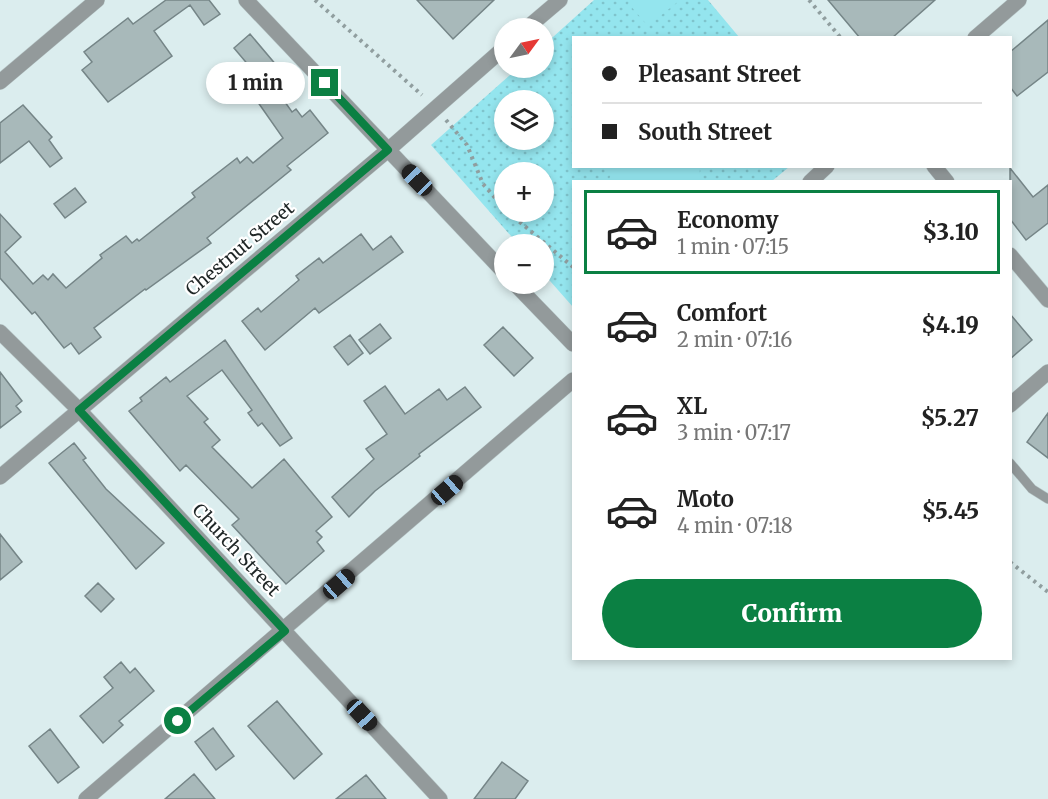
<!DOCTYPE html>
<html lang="en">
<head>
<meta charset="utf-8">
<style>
	body { margin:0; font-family:Merriweather,serif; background:#f2f2f2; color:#222; height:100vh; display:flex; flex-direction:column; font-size:22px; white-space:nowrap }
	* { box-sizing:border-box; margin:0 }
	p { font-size:20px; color:#767676 }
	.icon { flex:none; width:33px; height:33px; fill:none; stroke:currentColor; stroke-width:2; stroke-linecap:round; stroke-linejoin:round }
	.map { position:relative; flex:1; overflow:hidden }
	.panel { position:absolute; left:572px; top:180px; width:440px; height:480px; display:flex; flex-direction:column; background:#fff; border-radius:0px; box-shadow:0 3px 9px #0003 }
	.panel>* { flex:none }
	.hud { position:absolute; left:572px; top:36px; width:440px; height:132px; border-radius:0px; box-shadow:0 3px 9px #0003; display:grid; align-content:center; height:132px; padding:0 30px; background:#fff }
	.needle { width:39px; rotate:57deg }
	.buttons { position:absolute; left:494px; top:18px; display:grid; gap:12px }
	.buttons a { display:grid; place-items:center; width:60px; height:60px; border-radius:50%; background:#fff; box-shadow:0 3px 9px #0003; font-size:30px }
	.end { position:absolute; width:27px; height:27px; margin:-14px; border:8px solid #0b8043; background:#fff; box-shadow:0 0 0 3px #fff }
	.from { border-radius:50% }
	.bubble { position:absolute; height:42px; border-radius:21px; background:#fff; box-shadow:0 3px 9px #0003; font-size:20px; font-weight:800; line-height:42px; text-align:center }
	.car { position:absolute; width:18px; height:36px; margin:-18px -9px; border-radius:8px; box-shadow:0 0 4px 2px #0007; background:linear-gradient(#222 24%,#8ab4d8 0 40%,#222 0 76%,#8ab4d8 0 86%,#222 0) }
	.hud b { display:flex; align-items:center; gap:21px; height:57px; font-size:22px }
	.hud b+b { border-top:2px solid #e0e0e0 }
	.hud i { width:15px; height:15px; background:#222 }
	ul { padding:10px 0 0; list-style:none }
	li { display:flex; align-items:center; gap:18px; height:84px; margin:0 12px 9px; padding:0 18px; border:3px solid transparent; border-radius:0px }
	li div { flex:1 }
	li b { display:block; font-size:22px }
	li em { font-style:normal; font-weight:800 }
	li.current { border-color:#0b8043 }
	li>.icon { width:54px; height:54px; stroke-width:1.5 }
	.action { display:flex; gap:12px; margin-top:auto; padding:12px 30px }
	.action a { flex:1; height:69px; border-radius:36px; background:#0b8043; color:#fff; font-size:24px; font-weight:800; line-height:69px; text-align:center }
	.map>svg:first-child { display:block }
</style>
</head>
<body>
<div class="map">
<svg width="1048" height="799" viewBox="0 0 1048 799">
	<defs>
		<pattern id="park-dots" width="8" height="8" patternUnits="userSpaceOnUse" patternTransform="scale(1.5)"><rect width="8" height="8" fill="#94e5ee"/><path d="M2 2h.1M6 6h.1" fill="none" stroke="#7fc4cc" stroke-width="1.8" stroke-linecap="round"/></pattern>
	</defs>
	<rect width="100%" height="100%" fill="#dbedee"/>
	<path fill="url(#park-dots)" fill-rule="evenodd" d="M 594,0 L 708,0 L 739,37 L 573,38 L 573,166 L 789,167 L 772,181 L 573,182 L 573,307 L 543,273 L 543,244 L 518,244 L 431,145 L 518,68 L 543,68 L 543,46 ZM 504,100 L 543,100 L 543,140 L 504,140 ZM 504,172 L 543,172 L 543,212 L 504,212 Z"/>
	<path fill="#94e5ee" d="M 632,0 L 680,0 L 648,26 L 628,3 Z
		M 612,167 L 700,167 L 699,181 L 609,181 Z"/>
	<path fill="#a8b9ba" stroke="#758587" stroke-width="1.5" d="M 166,0 L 209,0 L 220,14 L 204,25 L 190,5 L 154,31 L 172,56 L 108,102 L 82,70 L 92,62 L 84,52 L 128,18 L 133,24 Z
		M 417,0 L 494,0 L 453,39 Z
		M 828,0 L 935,0 L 892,38 L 860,38 Z
		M 1048,20 L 1048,72 L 1017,96 L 1010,87 L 1010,52 Z
		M 250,34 L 277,66 L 261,80 L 234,48 Z
		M 273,85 L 292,112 L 296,109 L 302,117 L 310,110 L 328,133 L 287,166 L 291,170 L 207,238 L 211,243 L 146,290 L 145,289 L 94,328 L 101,337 L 79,354 L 71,343 L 64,348 L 35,312 L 32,314 L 0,278 L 0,214 L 21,237 L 5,252 L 33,284 L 43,275 L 48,280 L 53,274 L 66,288 L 102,258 L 100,255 L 126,236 L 132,243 L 137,239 L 139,241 L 195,197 L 192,193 L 237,158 L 240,163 L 247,157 L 253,163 L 283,138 L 255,98 Z
		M 23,105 L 52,137 L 49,140 L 62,158 L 50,167 L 29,141 L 0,163 L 0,123 Z
		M 1010,168 L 1033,197 L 1048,185 L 1048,223 L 1026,240 L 1010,219 Z
		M 75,188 L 86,202 L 65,218 L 54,204 Z
		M 361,234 L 373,250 L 391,236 L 403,252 L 319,313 L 315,308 L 265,350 L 242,321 L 258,308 L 261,312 L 299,280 L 296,276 L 319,258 L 323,263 Z
		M 1010,314 L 1032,340 L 1010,359 Z
		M 380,324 L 391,338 L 370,354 L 359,340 Z
		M 503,327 L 533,358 L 514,376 L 484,345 Z
		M 350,335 L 363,353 L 348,365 L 334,347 Z
		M 225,340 L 292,438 L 280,446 L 262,423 L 258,426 L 248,413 L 252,410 L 222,370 L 187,396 L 208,419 L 204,422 L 220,440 L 212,447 L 252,488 L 284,459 L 332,517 L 316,531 L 322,537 L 317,542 L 324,551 L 286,584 L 232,525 L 239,519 L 186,465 L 180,471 L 129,411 L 142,401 L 140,398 L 166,377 L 170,382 Z
		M 0,372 L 22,401 L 16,406 L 21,412 L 0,428 Z
		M 385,386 L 405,414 L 439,389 L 447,400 L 465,387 L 481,407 L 419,454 L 420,456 L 375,491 L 349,517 L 332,497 L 374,459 L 366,449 L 387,434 L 364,401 Z
		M 1048,413 L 1048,458 L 1027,442 Z
		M 74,443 L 86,458 L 83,460 L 106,489 L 164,543 L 136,569 L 49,463 Z
		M 0,534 L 22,562 L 0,580 Z
		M 98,583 L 114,599 L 101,612 L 85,596 Z
		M 121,662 L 130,673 L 135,668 L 154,691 L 119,721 L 123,725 L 103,743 L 80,716 L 113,688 L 104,677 Z
		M 277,701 L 322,754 L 294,779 L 248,726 Z
		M 213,728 L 234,756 L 216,770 L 195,742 Z
		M 50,729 L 79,767 L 58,783 L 29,746 Z
		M 502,762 L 528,781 L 515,799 L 474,799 Z
		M 194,774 L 215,799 L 165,799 Z
		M 366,775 L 386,799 L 336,799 Z"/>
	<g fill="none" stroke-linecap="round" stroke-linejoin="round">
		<defs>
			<path id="lane" d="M 1010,463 L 1032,489 L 1048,499"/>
			<path id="street" d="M 246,0 L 504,272
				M 527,28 L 560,0
				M 975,38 L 1019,0
				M 0,82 L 97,0
				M 934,166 L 947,182
				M 810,182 L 827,166
				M 1010,255 L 1048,300
				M 515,284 L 573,344
				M 0,332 L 79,410 L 440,799
				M 1010,405 L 1048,372
				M 0,477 L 388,150 L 504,48
				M 86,799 L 573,380"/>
		</defs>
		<use href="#lane" stroke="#b9c9ca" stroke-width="10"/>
		<use href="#street" stroke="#b9c9ca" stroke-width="16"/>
		<path stroke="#909e9f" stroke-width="4" stroke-dasharray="3 4.5" stroke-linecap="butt" d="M 315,0 L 422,95
			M 809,0 L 841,38
			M 446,120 L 467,145 L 483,184 L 504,208
			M 508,212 L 573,267
			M 1010,562 L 1048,592"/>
		<use href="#lane" stroke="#939a9b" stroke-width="9"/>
		<use href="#street" stroke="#939a9b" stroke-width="15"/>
	</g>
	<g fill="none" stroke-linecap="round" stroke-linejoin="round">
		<path stroke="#0b8043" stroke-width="8" d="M 178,721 L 285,631 L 79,410 L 388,150 L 325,83"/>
	</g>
	<g text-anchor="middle" stroke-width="4.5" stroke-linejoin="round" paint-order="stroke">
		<g font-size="18" fill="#1f2626" stroke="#fff">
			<text transform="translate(240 249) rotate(-40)" y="6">Chestnut Street</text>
			<text transform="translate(236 550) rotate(47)" y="6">Church Street</text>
		</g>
	</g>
</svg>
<div class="buttons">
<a><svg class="needle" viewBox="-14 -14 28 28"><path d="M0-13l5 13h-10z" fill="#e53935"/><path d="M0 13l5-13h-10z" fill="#767676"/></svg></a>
<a><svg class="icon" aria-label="layers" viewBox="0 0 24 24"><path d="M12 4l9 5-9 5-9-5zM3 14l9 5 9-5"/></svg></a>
<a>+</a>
<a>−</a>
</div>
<i class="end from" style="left:178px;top:721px"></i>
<i class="end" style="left:325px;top:83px"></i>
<div class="bubble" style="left:206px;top:62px;width:99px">1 min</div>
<i class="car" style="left:417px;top:180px;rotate:316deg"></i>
<i class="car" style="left:447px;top:490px;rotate:49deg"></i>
<i class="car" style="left:339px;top:584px;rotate:49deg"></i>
<i class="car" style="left:362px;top:715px;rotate:137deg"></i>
<div class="hud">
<b><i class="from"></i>Pleasant Street</b>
<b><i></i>South Street</b>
</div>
<section class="panel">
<ul>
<li class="current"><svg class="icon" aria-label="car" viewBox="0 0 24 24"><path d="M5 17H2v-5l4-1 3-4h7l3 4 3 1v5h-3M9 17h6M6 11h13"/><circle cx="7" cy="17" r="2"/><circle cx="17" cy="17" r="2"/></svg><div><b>Economy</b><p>1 min · 07:15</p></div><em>$3.10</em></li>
<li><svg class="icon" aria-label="car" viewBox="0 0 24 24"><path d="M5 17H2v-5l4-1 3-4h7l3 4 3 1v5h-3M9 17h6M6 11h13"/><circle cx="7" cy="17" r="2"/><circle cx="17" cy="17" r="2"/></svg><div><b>Comfort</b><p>2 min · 07:16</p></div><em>$4.19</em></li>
<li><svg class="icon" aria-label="car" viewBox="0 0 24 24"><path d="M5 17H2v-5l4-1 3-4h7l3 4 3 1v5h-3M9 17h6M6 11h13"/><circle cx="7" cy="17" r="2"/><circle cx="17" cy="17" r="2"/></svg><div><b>XL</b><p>3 min · 07:17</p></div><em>$5.27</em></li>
<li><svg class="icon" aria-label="car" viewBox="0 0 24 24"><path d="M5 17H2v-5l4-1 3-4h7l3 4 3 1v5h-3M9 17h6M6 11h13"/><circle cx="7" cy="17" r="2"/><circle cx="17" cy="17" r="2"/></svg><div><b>Moto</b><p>4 min · 07:18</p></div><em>$5.45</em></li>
</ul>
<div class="action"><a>Confirm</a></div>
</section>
</div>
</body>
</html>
